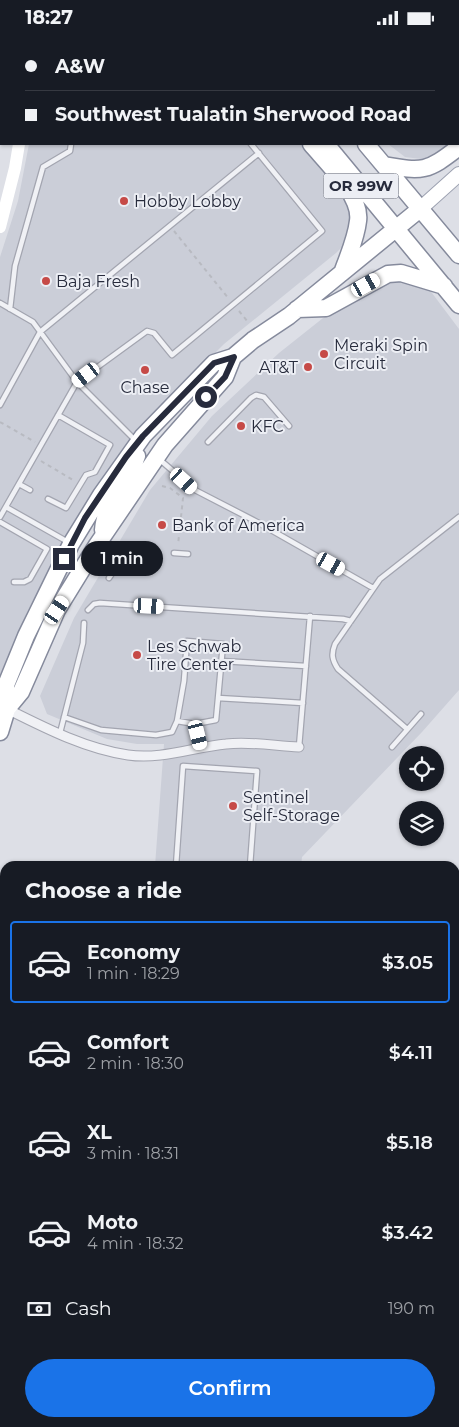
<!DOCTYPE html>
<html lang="en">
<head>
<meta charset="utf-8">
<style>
	body { margin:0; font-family:Montserrat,sans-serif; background:#20242c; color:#f1f3f6; height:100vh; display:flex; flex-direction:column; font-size:19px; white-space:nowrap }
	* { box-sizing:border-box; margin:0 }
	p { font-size:16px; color:#9ea1a6 }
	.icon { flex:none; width:28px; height:28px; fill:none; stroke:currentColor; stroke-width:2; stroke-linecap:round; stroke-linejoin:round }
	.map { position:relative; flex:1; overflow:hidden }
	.panel { position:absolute; left:0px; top:826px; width:460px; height:566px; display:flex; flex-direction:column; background:#171b24; border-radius:15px 15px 0 0; box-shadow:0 1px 4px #0004 }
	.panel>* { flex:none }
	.top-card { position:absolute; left:0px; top:0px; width:460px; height:110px; box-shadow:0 1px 4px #0004; display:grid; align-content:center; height:110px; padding:0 25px; background:#171b24 }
	.tools { position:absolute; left:399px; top:711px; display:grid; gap:10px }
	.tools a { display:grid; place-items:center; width:45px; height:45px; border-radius:50%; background:#171b24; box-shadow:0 1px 4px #0004; font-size:25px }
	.end { position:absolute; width:22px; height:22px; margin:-11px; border:6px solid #272b3c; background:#fff; box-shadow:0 0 0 2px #fff }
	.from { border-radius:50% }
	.bubble { position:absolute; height:35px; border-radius:18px; background:#171b24; box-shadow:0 1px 4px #0004; font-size:16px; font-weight:600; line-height:35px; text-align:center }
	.car { position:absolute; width:15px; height:30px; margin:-15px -8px; border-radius:6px; box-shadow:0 0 4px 1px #0007; background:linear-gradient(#fff 24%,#345 0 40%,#fff 0 76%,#345 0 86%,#fff 0) }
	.top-card b { display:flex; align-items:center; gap:18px; height:48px; font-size:19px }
	.top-card b+b { border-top:1px solid #363941 }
	.top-card i { width:12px; height:12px; background:#f1f3f6 }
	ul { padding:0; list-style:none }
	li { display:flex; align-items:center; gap:15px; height:82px; margin:0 10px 8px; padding:0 15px; border:2px solid transparent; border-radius:5px }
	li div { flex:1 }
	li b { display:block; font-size:19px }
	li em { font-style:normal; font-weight:600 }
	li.selected { border-color:#1a73e8 }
	li>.icon { width:45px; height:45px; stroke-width:1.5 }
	h2 { padding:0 25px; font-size:22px; line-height:60px }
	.pay { display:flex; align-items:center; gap:12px; height:55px; padding:0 25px; font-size:19px }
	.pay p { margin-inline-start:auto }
	.button { display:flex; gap:10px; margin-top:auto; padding:10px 25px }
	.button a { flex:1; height:58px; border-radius:30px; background:#1a73e8; color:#fff; font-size:20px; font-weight:600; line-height:58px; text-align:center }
	.status { display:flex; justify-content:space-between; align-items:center; height:35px; padding:0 25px; background:#171b24; direction:ltr }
	.status svg { height:14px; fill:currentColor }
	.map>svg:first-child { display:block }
</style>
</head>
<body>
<div class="status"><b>18:27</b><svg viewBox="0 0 49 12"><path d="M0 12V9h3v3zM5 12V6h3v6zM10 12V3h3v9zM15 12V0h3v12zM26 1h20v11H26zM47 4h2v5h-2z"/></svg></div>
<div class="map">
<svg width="459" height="1392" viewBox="0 0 459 1392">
	<rect width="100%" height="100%" fill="#dddfe6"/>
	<path fill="#cbced8" d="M 37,0 L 222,0 L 222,1 L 37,1 Z
		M 300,0 L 459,0 L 459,103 L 459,1 Z
		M 29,109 L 305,109 L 345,160 L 353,186 L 345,209 L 336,218 L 224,309 L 187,346 L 54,525 L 28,575 L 0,640 L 0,222 L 18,166 Z
		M 388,109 L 451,109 L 429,125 L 405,122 Z
		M 381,237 L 426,250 L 459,294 L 459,655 L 422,697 L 302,822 L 301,831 L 155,831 L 164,709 L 137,709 L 107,704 L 47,679 L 40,661 L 74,583 L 150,455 L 212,381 L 279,318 Z
		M 0,974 L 5,974 L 5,1031 L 0,1031 Z
		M 455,1188 L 459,1192 L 459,1375 L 455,1377 Z
		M 122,1388 L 205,1388 L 205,1392 L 122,1392 Z
		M 230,1388 L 438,1388 L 459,1390 L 459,1392 L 230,1392 Z"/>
	<path fill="#c0d0bf" d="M 5,1079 L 5,1388 L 122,1388 L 122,1392 L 0,1392 L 0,1080 Z"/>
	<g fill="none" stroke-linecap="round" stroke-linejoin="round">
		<defs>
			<path id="lane" d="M 163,0 L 164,1
				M 85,1 L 87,0
				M 372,1 L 374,0
				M 0,31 L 1,31
				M 0,268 L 33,287 L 77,347 L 135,405
				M 10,274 L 15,231 L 43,132 L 70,116 L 71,109
				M 0,370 L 40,297 L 259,118
				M 208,407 L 251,363 L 256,360 L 264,362 L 289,391
				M 159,424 L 195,455 L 257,487 L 373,553
				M 19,449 L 30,455
				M 48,464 L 66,473 L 86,440 L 95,437 L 110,410 L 58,380
				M 6,472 L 68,507
				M 0,482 L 77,347 L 147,296 L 154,298 L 172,320 L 322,196 L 251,109
				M 0,487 L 47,514 L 30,544 L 24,547 L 14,547
				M 174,518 L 188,519
				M 109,543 L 128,514 L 152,516
				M 88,575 L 94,569 L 100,568 L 343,584 L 351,586
				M 221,626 L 306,631
				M 218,663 L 303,668
				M 64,682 L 101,695 L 156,700 L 172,697 L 177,686
				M 195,689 L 177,686 L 184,646 L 187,606 L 223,609 L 216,685 L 195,689 L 201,712
				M 407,694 L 338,634 C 332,625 331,619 335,609 L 380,544 L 459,482
				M 60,698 L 83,608 L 84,588
				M 299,712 L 310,581
				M 392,712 L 421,679
				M 176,831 L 183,731 L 257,736 L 250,831
				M 0,928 L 4,935 L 1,997 L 5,1006
				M 218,1389 L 253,1392"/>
			<path id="street" d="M 7,674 C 45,693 86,714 128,720 C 161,725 194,712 226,709 C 250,706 275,711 299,712
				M 218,1392 L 218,1388"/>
			<path id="primary" d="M 420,174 L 459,139"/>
			<path id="highway" d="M 238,0 L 239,1
				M 277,0 L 278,1
				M 311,109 C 326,127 362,161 358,186 C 356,204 348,221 342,238
				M 326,109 L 459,270
				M 366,109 L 459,220
				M 384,130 C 423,137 427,137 459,112
				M 297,274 L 326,273 L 388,239 L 401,238 L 444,251
				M 103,495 C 105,466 129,447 137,421
				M 7,674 L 6,650 L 26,601 L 71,509 L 101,460 L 143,401 L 214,328 L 233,322 L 253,305 L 289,281 L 420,174
				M 0,697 L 7,674 L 21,657 L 57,575 L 97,510 L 165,410 L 225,342 L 233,322"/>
		</defs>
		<use href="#lane" stroke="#a3a5b0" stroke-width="7"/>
		<use href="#street" stroke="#a3a5b0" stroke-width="11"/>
		<use href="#primary" stroke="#9da2b1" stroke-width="16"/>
		<use href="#highway" stroke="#858a9c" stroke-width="19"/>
		<path stroke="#b8bac1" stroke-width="2" stroke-dasharray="4 4" stroke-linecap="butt" d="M 449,0 L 450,1
			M 358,1 L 360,0
			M 459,12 L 459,13
			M 174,196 L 229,264
			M 239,276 L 248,287
			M 0,387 L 35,407
			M 41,426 L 73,445
			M 162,451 L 170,453 L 183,463 L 178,510
			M 0,1074 L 5,1073
			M 455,1183 L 459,1187"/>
		<use href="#lane" stroke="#f0f1f5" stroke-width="4.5"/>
		<use href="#street" stroke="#f0f1f5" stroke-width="9"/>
		<path stroke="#fff" stroke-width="12" d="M 27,1 L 27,0
			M 0,192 L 15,133 L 19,109
			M 0,1048 L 5,1048
			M 455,1152 L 459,1156
			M 455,1168 L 459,1172"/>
		<use href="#primary" stroke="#fff" stroke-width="14"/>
		<use href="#highway" stroke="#fff" stroke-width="16"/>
	</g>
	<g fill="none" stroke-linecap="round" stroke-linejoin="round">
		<path stroke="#272b3c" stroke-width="6" d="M 64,524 L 85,483 L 126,422 L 143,401 L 214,328 L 234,322 L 225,342 L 206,362"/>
	</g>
	<g fill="#c64a47" stroke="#eceef4" stroke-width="2">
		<circle cx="124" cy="166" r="5"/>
		<circle cx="46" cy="246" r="5"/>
		<circle cx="324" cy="319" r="5"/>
		<circle cx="308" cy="332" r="5"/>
		<circle cx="145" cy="335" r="5"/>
		<circle cx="241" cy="391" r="5"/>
		<circle cx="162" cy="490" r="5"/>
		<circle cx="137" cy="620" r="5"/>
		<circle cx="233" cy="771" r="5"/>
	</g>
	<g text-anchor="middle" stroke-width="4" stroke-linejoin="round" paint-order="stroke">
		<rect fill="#eceef4" stroke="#626673" stroke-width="1" x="323.5" y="138.5" width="75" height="25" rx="4"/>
		<g font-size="15" font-weight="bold" fill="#272b3c">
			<text x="361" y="156">OR 99W</text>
		</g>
		<g font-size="16" fill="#272b3c" stroke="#eceef4" text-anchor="start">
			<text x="134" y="172">Hobby Lobby</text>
			<text x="56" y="252">Baja Fresh</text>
			<text x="334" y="316">Meraki Spin<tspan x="334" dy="18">Circuit</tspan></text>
			<text x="298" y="338" text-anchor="end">AT&amp;T</text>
			<text x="145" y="358" text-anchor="middle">Chase</text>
			<text x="251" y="397">KFC</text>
			<text x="172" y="496">Bank of America</text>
			<text x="147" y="617">Les Schwab<tspan x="147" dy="18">Tire Center</tspan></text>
			<text x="243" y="768">Sentinel<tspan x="243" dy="18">Self-Storage</tspan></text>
		</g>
	</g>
</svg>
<div class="tools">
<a><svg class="icon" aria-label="locate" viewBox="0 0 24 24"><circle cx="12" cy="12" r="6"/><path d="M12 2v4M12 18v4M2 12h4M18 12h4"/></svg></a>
<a><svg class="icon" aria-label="layers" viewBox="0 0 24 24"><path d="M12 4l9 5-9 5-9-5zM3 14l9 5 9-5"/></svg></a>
</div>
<i class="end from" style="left:206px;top:362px"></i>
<i class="end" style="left:64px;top:524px"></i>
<div class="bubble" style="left:81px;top:506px;width:82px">1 min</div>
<i class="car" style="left:366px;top:250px;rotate:61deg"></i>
<i class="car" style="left:86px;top:340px;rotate:233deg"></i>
<i class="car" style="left:184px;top:446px;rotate:132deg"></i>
<i class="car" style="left:331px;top:529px;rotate:119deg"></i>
<i class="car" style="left:149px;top:571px;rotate:93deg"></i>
<i class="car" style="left:57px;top:575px;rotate:34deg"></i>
<i class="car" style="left:198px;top:700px;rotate:166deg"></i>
<div class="top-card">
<b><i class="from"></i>A&amp;W</b>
<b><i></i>Southwest Tualatin Sherwood Road</b>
</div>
<section class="panel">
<h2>Choose a ride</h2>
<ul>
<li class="selected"><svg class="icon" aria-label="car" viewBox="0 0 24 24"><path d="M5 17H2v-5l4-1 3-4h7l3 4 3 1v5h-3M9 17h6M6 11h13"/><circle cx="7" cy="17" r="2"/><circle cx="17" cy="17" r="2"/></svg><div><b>Economy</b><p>1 min · 18:29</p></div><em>$3.05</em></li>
<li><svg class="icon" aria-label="car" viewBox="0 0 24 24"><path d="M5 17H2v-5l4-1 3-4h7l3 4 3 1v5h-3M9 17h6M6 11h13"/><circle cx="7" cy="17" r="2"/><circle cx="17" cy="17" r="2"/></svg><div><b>Comfort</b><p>2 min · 18:30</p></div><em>$4.11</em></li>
<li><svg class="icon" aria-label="car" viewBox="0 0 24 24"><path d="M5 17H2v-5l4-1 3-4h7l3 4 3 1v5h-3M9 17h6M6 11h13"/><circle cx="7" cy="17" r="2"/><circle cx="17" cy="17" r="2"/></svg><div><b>XL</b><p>3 min · 18:31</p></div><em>$5.18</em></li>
<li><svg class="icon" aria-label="car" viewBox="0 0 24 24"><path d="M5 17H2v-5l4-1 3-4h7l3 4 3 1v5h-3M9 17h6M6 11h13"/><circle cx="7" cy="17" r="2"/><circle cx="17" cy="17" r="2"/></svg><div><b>Moto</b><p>4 min · 18:32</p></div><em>$3.42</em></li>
</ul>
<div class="pay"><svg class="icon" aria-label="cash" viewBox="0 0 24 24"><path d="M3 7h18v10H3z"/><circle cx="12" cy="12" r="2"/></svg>Cash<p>190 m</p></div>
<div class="button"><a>Confirm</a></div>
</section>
</div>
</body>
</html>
